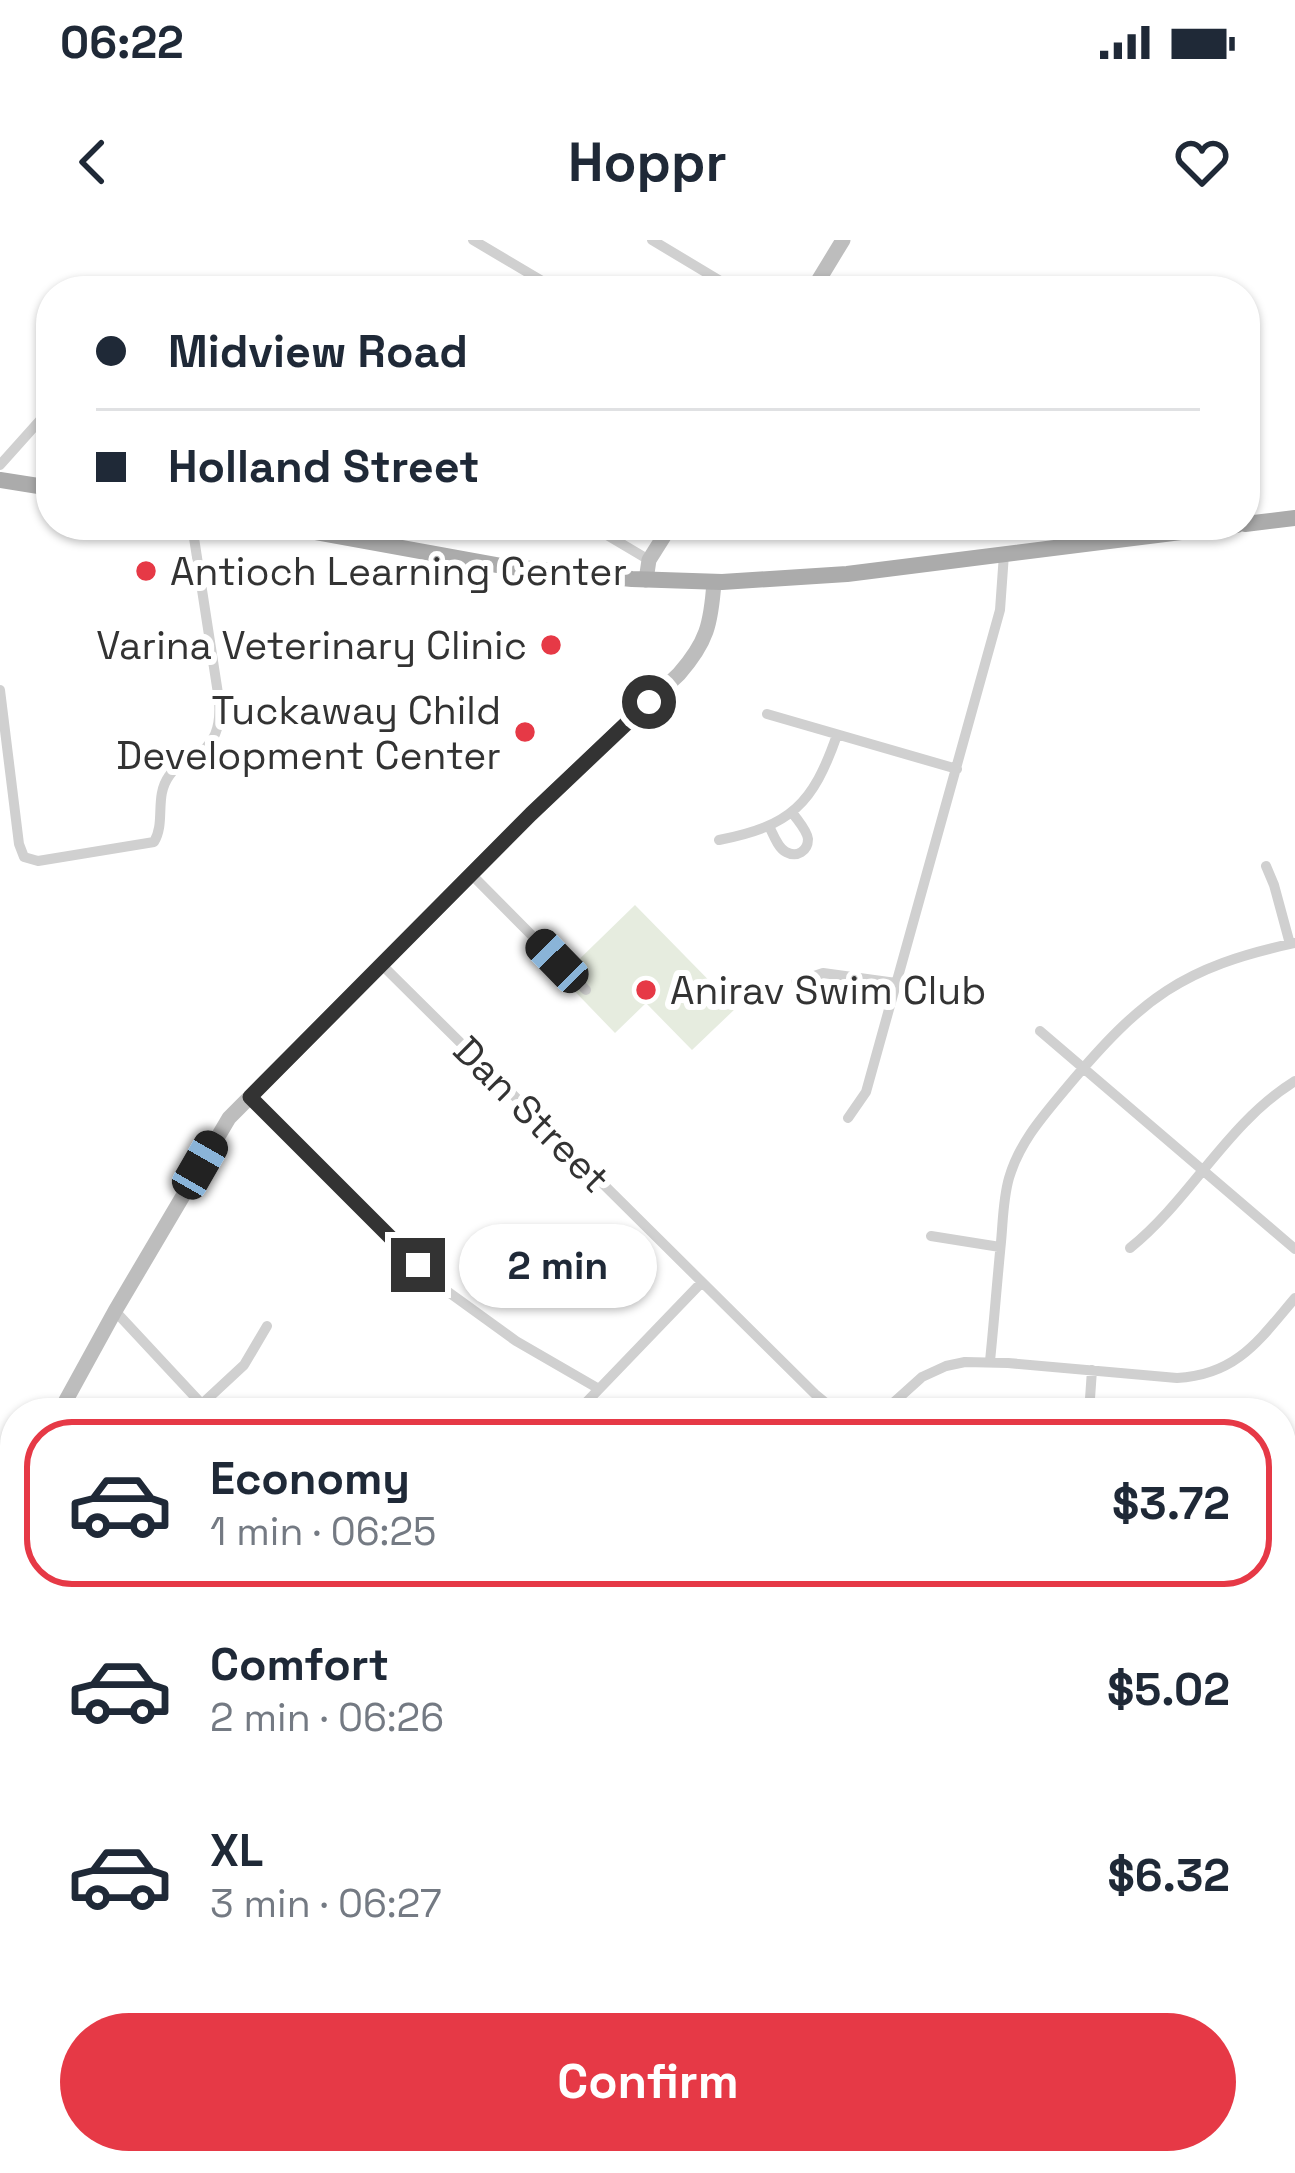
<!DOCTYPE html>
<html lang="en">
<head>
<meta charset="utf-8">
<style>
	body { margin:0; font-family:"Space Grotesk",sans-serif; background:#f2f2f3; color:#1f2937; height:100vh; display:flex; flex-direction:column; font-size:45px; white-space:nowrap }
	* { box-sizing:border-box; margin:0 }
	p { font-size:39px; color:#747a83 }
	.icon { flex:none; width:66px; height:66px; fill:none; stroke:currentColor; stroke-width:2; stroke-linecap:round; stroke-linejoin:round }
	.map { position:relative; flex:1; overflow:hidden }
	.sheet { position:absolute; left:0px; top:1158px; width:1296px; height:777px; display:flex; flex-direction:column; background:#fff; border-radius:48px 48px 0 0; box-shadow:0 3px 9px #0004 }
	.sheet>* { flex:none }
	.hud { position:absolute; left:36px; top:36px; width:1224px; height:264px; border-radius:48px; box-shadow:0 3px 9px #0004; display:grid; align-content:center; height:264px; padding:0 60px; background:#fff }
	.end { position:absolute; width:54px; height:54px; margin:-27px; border:15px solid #333; background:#fff; box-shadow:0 0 0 6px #fff }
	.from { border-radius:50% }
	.bubble { position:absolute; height:84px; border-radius:42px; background:#fff; box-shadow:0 3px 9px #0004; font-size:39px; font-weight:600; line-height:84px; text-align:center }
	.car { position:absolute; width:36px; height:72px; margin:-36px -18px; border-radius:15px; box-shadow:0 0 9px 3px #0007; background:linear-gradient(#222 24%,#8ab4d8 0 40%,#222 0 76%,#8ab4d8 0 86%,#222 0) }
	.hud b { display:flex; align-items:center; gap:42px; height:114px; font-size:45px }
	.hud b+b { border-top:3px solid #e0e1e3 }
	.hud i { width:30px; height:30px; background:#1f2937 }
	ul { padding:21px 0 0; list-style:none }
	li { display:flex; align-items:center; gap:36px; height:168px; margin:0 24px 18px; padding:0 36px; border:6px solid transparent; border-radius:48px }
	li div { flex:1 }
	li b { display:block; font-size:45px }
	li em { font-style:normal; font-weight:600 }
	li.selected { border-color:#e63946 }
	li>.icon { width:108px; height:108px; stroke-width:1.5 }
	.primary-button { display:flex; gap:24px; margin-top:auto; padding:24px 60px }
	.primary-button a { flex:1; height:138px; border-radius:72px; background:#e63946; color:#fff; font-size:48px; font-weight:600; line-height:138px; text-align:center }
	.status { display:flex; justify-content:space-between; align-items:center; height:84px; padding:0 60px; background:#fff; direction:ltr }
	.status svg { height:33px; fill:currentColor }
	header { display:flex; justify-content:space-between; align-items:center; height:156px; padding:0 60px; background:#fff; font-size:54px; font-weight:600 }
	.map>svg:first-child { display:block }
</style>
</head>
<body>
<div class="status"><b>06:22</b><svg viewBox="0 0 49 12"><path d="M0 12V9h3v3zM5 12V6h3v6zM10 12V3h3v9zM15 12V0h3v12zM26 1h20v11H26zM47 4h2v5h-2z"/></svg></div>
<header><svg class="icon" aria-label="back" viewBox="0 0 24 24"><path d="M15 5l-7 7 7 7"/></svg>Hoppr<svg class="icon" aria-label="heart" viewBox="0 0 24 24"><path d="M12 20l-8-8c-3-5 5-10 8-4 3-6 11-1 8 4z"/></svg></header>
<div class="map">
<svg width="1295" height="1933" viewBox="0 0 1295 1933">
	<rect width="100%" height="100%" fill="#fff"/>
	<path fill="#e6ecdf" d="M 635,665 L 736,768 L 692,810 L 646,763 L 615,793 L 561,737 Z"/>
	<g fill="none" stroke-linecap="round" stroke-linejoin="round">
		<path stroke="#d0d0d0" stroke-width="10" d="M 473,0 L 559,51
			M 652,0 L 737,51
			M 0,225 L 51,168
			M 590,285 L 649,320
			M 0,450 L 19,604 L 24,617 L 38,621 L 154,602 C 166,582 154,557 169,536 C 174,527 184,523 192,518 C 216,505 221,486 219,460 L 192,285
			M 767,474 L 957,529
			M 769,586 C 773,594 778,608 786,612 C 797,618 808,611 808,599 C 807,590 797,580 792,572
			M 719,600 C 791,586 813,564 837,495
			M 1266,626 L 1274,645 L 1290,704
			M 471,634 L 586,750
			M 382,725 L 815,1154 L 838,1173
			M 796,742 L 823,733 L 896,743
			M 1040,791 L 1295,1009
			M 250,857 L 440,1046 L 516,1101 L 599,1149
			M 848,878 L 866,852 L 1000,370 L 1004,314
			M 931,996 L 1000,1007
			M 1130,1008 C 1191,959 1227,883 1295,841
			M 115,1071 L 210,1173
			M 990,1121 C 994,1082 997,1042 1001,1002 C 1003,981 1003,959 1009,938 C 1020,901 1044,875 1068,846 C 1141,759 1182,727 1295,703
			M 202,1164 L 244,1125 L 267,1086
			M 576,1173 L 702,1042
			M 882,1173 L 922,1137 L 946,1126 L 965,1122 L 1008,1123 L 1177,1138 C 1237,1135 1260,1099 1295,1058
			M 1089,1173 L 1092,1130
			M 1281,1281 L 1295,1265
			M 1281,1492 L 1295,1475
			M 0,1613 L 15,1620
			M 1281,1629 L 1295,1641
			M 1281,1717 L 1295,1701
			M 0,1778 L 15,1810
			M 1281,1840 L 1295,1850
			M 85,1920 L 94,1933
			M 714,1920 L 758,1933
			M 1172,1920 L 1188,1933
			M 232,1933 L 241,1920
			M 649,1933 L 652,1920"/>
		<path stroke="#bdbdbd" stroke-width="15" d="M 812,51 L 843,0
			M 646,340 L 649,320 L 671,285
			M 59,1173 L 115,1071 L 229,878 L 531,574 L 679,434 C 707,402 711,384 714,342
			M 0,1283 L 15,1255"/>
		<path stroke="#ababab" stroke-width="16" d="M 0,240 L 51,248
			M 1245,284 L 1295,278
			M 276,285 L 502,326 L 632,339 L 722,342 L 847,334 L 1237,285"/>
	</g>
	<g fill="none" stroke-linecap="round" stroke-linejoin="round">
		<path stroke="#333" stroke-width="15" d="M 418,1025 L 250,857 L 531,574 L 649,462"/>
	</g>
	<g fill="#e63946" stroke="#fff" stroke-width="4.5">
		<circle cx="146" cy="331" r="12"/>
		<circle cx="551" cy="405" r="12"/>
		<circle cx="525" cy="492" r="12"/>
		<circle cx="646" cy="750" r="12"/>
	</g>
	<g text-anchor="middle" stroke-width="12" stroke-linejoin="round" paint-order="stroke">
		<g font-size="39" fill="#333" stroke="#fff" text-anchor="start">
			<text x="170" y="345">Antioch Learning Center</text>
			<text x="527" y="419" text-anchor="end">Varina Veterinary Clinic</text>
			<text x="501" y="484" text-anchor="end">Tuckaway Child<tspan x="501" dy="45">Development Center</tspan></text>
			<text x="670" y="764">Anirav Swim Club</text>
		</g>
		<g font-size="39" fill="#333" stroke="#fff">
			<text transform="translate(532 874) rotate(45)" y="14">Dan Street</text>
		</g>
	</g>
</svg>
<i class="end from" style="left:649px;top:462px"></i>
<i class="end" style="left:418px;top:1025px"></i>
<div class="bubble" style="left:459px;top:984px;width:198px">2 min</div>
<i class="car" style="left:557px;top:721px;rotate:316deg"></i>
<i class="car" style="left:200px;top:925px;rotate:30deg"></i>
<div class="hud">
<b><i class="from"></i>Midview Road</b>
<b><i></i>Holland Street</b>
</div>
<section class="sheet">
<ul>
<li class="selected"><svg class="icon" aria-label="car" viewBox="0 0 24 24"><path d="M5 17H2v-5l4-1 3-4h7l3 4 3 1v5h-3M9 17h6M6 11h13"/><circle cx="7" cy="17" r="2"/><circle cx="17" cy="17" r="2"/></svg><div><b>Economy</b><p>1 min · 06:25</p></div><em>$3.72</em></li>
<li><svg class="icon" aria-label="car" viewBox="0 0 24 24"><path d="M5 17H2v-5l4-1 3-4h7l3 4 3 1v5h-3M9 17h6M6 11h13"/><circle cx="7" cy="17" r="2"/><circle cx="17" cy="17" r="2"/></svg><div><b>Comfort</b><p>2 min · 06:26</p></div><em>$5.02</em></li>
<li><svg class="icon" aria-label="car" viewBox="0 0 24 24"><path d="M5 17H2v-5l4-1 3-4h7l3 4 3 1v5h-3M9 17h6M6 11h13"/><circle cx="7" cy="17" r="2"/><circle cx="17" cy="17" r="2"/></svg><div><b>XL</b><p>3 min · 06:27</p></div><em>$6.32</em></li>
</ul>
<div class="primary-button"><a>Confirm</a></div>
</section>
</div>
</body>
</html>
